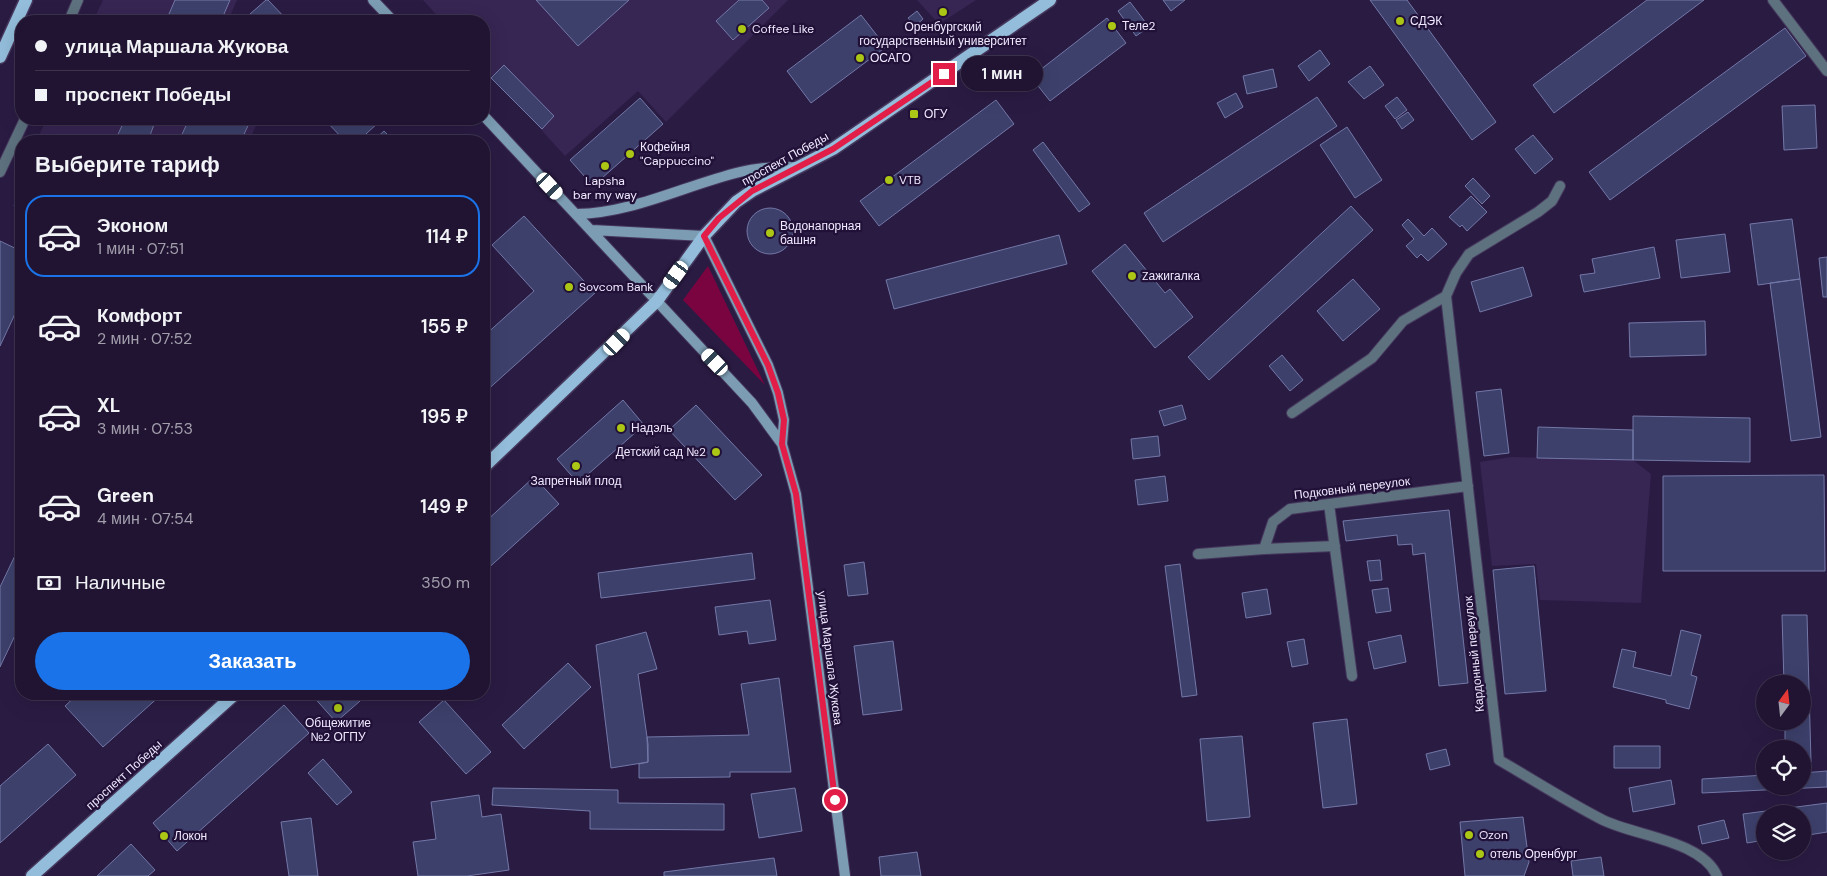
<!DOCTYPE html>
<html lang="ru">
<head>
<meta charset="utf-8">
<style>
	body { margin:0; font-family:"DM Sans",sans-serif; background:#281d3a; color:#f1f3f6; height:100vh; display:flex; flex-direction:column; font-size:19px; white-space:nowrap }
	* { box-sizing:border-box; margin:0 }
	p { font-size:16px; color:#a29eac }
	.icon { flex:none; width:28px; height:28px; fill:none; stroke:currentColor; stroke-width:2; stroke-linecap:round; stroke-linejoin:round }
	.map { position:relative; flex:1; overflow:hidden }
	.sheet { position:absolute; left:15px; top:135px; width:475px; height:565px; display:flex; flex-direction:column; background:#201432; border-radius:20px; box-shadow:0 5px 20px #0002,0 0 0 1px #3d334d }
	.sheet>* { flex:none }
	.guide { position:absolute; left:15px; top:15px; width:475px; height:110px; border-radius:20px; box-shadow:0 5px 20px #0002,0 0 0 1px #3d334d; display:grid; align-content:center; height:110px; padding:0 20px; background:#201432 }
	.needle { width:32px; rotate:15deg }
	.tools { position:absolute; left:1756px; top:675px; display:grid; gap:10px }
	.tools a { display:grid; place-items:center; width:55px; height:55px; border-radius:50%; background:#201432; box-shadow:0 5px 20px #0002,0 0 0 1px #3d334d; font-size:25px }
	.end { position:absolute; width:22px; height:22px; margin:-11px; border:6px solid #e11d48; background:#fff; box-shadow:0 0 0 2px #fff }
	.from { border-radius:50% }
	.bubble { position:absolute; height:35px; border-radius:18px; background:#201432; box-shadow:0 5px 20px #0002,0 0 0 1px #3d334d; font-size:16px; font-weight:600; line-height:35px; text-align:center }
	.car { position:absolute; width:15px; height:30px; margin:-15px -8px; border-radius:6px; box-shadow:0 0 4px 1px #0007; background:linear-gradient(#fff 24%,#345 0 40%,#fff 0 76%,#345 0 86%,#fff 0) }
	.guide b { display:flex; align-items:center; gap:18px; height:48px; font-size:19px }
	.guide b+b { border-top:1px solid #3d334d }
	.guide i { width:12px; height:12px; background:#f1f3f6 }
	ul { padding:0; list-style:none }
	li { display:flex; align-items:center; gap:15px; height:82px; margin:0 10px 8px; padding:0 10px; border:2px solid transparent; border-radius:20px }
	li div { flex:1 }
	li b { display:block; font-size:19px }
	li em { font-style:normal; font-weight:600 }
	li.on { border-color:#1a73e8 }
	li>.icon { width:45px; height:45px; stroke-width:1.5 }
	h2 { padding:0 20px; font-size:22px; line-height:60px }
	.pay { display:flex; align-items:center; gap:12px; height:55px; padding:0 20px; font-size:19px }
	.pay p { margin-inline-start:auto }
	.cta { display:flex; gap:10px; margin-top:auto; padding:10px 20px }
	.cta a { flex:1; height:58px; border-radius:30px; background:#1a73e8; color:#fff; font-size:20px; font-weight:600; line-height:58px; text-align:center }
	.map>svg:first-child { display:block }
</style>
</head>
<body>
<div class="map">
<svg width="1827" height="876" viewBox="0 0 1827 876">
	<rect width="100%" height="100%" fill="#2a1b43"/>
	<path fill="#372553" d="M 103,0 L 237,0 L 228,21 L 93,21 Z
		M 423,0 L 788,0 L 666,122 L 638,91 L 565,156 L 484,67 L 484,21 L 442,21 Z
		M 917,0 L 976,0 L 939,24 Z
		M 47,119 L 259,119 L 249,141 L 36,141 Z
		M 1511,457 L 1633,460 L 1651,474 L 1641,603 L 1540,600 L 1536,564 L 1492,566 L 1480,462 Z"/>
	<path fill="#7a0440" d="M 708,266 L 765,385 L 683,300 Z"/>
	<path fill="#3d406b" stroke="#7378a7" d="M 175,0 L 230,0 L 221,21 L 166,21 Z
		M 266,0 L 268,0 L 288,21 L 242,21 Z
		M 536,0 L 629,0 L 578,46 Z
		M 739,0 L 762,0 L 769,8 L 733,40 L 716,21 Z
		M 1163,0 L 1185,0 L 1171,11 Z
		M 1370,0 L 1407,0 L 1496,122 L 1472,140 Z
		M 1647,0 L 1704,0 L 1554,113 L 1533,85 Z
		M 1130,2 L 1149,27 L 1136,36 L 1118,11 Z
		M 917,11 L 923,19 L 915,26 L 908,18 Z
		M 861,15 L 886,47 L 811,103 L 787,71 Z
		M 1107,18 L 1126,43 L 1050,101 L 1031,77 Z
		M 1785,28 L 1806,56 L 1610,200 L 1589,172 Z
		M 1320,50 L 1330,64 L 1309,81 L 1298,66 Z
		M 504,65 L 554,116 L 542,129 L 491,78 Z
		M 1370,66 L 1384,85 L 1364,99 L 1348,82 Z
		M 1273,69 L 1277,87 L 1247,94 L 1243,76 Z
		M 1236,93 L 1243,107 L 1225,118 L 1217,103 Z
		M 1317,97 L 1337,126 L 1163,242 L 1144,213 Z
		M 1397,97 L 1407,110 L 1395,119 L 1385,106 Z
		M 640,98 L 663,124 L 593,186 L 570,160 Z
		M 996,100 L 1014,124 L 879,226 L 860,201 Z
		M 1815,105 L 1817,148 L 1784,150 L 1782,106 Z
		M 1408,112 L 1414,120 L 1402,129 L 1396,120 Z
		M 125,119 L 156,119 L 148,141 L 115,141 Z
		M 189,119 L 251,119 L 241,141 L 179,141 Z
		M 324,119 L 376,119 L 379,122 L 366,134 L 372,141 L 345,141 Z
		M 1347,127 L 1382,180 L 1355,198 L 1320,145 Z
		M 384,131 L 394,141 L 373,141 Z
		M 1533,135 L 1553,159 L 1535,174 L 1515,149 Z
		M 1043,142 L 1090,204 L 1079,212 L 1033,150 Z
		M 1473,178 L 1490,196 L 1482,204 L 1465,186 Z
		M 21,189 L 21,209 L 14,206 Z
		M 1471,196 L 1487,212 L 1467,231 L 1462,225 L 1460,227 L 1449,217 Z
		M 1351,206 L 1373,230 L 1209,380 L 1188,357 Z
		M747 231a23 23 0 1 1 46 0a23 23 0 1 1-46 0Z
		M 524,216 L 595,293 L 484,393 L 484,336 L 534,291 L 492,245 Z
		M 1408,219 L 1424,236 L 1432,228 L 1447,244 L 1428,261 L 1421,254 L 1417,258 L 1406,246 L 1414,239 L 1402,225 Z
		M 1792,219 L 1800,279 L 1758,285 L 1750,224 Z
		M 1725,234 L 1730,272 L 1681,278 L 1676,240 Z
		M 1059,235 L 1067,264 L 894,309 L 886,280 Z
		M 0,241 L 21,251 L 21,301 L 0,346 Z
		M 1125,244 L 1165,293 L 1170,289 L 1193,317 L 1155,348 L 1092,271 Z
		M 1654,247 L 1660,278 L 1584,292 L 1580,275 L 1595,273 L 1592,259 Z
		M 1827,257 L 1827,297 L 1823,297 L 1819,258 Z
		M 1523,267 L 1532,296 L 1480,312 L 1471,282 Z
		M 1353,279 L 1380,309 L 1343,341 L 1317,311 Z
		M 1800,279 L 1821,437 L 1791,441 L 1770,283 Z
		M 1705,321 L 1706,355 L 1630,357 L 1629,323 Z
		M 1282,355 L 1303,380 L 1290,391 L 1269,366 Z
		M 1501,389 L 1509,453 L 1484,456 L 1476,392 Z
		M 623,400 L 644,425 L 578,483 L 557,459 Z
		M 696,405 L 762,475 L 735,500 L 669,430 Z
		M 1182,405 L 1186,419 L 1164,426 L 1159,411 Z
		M 1633,416 L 1750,418 L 1750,462 L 1633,460 Z
		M 1538,427 L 1633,430 L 1633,460 L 1537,458 Z
		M 1158,436 L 1160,456 L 1133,459 L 1131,439 Z
		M 1824,475 L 1825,571 L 1663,571 L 1663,476 Z
		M 1165,476 L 1168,501 L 1138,505 L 1135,480 Z
		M 534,477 L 559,504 L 484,572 L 484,523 Z
		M 1449,510 L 1468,683 L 1439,686 L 1425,553 L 1413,555 L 1412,544 L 1398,545 L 1397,535 L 1346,541 L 1343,521 Z
		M 21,543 L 21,623 L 0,667 L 0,587 Z
		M 752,553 L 755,579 L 601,598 L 598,573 Z
		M 1380,560 L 1382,580 L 1370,581 L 1367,561 Z
		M 864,562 L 868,594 L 848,596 L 844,565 Z
		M 1180,564 L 1197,695 L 1182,697 L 1165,566 Z
		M 1534,566 L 1546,691 L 1505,694 L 1493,570 Z
		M 1388,588 L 1391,611 L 1376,613 L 1372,590 Z
		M 1267,589 L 1271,614 L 1246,618 L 1242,593 Z
		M 770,600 L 776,640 L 749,644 L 747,631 L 719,635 L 715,607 Z
		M 1782,615 L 1807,615 L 1811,762 L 1802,763 L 1802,749 L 1785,749 L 1785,721 L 1802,721 L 1802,684 L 1784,684 Z
		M 1681,630 L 1701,635 L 1691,675 L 1697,677 L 1689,709 L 1666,703 L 1666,700 L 1613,687 L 1622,649 L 1636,652 L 1633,667 L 1671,676 Z
		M 646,632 L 657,669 L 638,674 L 648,744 L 648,762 L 611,768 L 596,645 Z
		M 1401,635 L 1406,662 L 1374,669 L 1368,642 Z
		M 1304,639 L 1308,664 L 1292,667 L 1287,642 Z
		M 893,641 L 902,710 L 863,715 L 854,646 Z
		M 568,663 L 591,687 L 524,749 L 502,725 Z
		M 779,678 L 791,772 L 730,772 L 730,777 L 639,778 L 639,764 L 648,762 L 647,737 L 749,735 L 741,684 Z
		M 78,694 L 162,694 L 103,747 L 65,706 Z
		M 311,694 L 368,694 L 336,722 Z
		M 444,700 L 491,752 L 466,774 L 419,722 Z
		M 284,705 L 309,733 L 177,851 L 153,823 Z
		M 1347,719 L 1357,804 L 1323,808 L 1313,723 Z
		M 1242,736 L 1250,817 L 1207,821 L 1200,739 Z
		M 48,744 L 76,775 L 0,843 L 0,786 Z
		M 1614,746 L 1660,746 L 1660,768 L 1614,768 Z
		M 1446,749 L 1450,765 L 1430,770 L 1426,754 Z
		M 323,759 L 352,792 L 337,805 L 308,773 Z
		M 1827,771 L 1827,787 L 1702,793 L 1702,779 L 1765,775 L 1765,786 L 1802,786 L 1802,773 Z
		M 1671,780 L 1675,804 L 1633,812 L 1629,788 Z
		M 493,788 L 618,790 L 618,803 L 724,804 L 724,830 L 590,829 L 590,811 L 492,805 Z
		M 795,788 L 802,831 L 759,838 L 751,794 Z
		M 479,795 L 482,817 L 501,814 L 509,870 L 467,876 L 418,876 L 413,842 L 436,839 L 431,802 Z
		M 1827,803 L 1827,832 L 1802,836 L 1802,814 L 1765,814 L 1765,840 L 1747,843 L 1743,814 Z
		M 1523,817 L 1529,862 L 1524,876 L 1465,876 L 1460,822 Z
		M 311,818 L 318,876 L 289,876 L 281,822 Z
		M 1724,820 L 1729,838 L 1702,844 L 1698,826 Z
		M 131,844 L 155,870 L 148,876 L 97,876 Z
		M 917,852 L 921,876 L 881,876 L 879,857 Z
		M 1601,857 L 1604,876 L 1573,876 L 1571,861 Z
		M 774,858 L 777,876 L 664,876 L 664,872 Z"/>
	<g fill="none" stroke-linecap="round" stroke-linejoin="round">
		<defs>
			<path id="minor" d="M 1773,0 L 1827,71
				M 69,21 L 78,0
				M 0,172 L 25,119
				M 1560,186 L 1552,201 L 1538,212 L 1469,254 L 1456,273 L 1446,296 L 1499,760 C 1532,779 1566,801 1601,819 C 1633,836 1702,840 1717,876
				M 1292,413 L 1372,358 L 1403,321 L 1446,296
				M 1329,504 L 1352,676
				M 1264,549 L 1335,546
				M 1198,554 L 1264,549 L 1273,522 L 1290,509 L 1468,486"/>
			<path id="secondary" d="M 373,0 L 393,21
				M 484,116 L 752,403 L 782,444 L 796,494 L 845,876
				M 577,214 C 633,213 686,185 740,172 C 759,167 779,167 798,167
				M 592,230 L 704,236 L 768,365 L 778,393 L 784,420 L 782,444"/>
			<path id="primary" d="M 0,57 L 26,0
				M 484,467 L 657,301 L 704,236 L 736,202 L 752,191 L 833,149 L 1050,0
				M 32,876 L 235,694"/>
		</defs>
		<use href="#minor" stroke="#46385d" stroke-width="12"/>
		<use href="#secondary" stroke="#46385d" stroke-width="12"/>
		<use href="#primary" stroke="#46385d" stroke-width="15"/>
		<use href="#minor" stroke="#5d717f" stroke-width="10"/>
		<use href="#secondary" stroke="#7b9cb3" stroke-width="10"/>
		<use href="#primary" stroke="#93bddb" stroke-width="12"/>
	</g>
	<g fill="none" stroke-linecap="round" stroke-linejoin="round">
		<path stroke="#e11d48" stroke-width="6" d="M 835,800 L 796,494 L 782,444 L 784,420 L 778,393 L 768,365 L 704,236 L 719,218 L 752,191 L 833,149 L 944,74"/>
	</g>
	<g fill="#abc614" stroke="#211138" stroke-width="2">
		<circle cx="943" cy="12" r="5"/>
		<circle cx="1400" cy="21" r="5"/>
		<circle cx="1112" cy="26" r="5"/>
		<circle cx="742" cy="29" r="5"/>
		<circle cx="860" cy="58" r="5"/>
		<rect x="909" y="109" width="10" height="10" rx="2.5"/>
		<circle cx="630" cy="154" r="5"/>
		<circle cx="605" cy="166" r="5"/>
		<circle cx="889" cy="180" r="5"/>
		<circle cx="770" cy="233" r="5"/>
		<circle cx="1132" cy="276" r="5"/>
		<circle cx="569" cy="287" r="5"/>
		<circle cx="621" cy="428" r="5"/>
		<circle cx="716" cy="452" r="5"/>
		<circle cx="576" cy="466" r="5"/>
		<circle cx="338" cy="708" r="5"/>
		<circle cx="1469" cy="835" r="5"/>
		<circle cx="164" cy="836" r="5"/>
		<circle cx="1480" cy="854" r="5"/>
	</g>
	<g text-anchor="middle" stroke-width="4.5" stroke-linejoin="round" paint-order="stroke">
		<g font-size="12" fill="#f0e9ff" stroke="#211138" text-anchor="start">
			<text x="1410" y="25">СДЭК</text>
			<text x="1122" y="30">Теле2</text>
			<text x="943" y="31" text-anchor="middle">Оренбургский<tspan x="943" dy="14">государственный университет</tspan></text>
			<text x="752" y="33">Coffee Like</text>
			<text x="870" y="62">ОСАГО</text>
			<text x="924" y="118">ОГУ</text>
			<text x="640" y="151">Кофейня<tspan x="640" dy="14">"Cappuccino"</tspan></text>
			<text x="899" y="184">VTB</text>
			<text x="605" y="185" text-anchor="middle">Lapsha<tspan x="605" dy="14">bar my way</tspan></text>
			<text x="780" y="230">Водонапорная<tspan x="780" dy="14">башня</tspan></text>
			<text x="1142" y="280">Zажигалка</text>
			<text x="579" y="291">Sovcom Bank</text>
			<text x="631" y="432">Надэль</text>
			<text x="706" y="456" text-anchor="end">Детский сад №2</text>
			<text x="576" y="485" text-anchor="middle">Запретный плод</text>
			<text x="338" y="727" text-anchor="middle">Общежитие<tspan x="338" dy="14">№2 ОГПУ</tspan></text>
			<text x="1479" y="839">Ozon</text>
			<text x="174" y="840">Локон</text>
			<text x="1490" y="858">отель Оренбург</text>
		</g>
		<g font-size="12" fill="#f0e9ff" stroke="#211138">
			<text transform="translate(785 159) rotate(-29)" y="4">проспект Победы</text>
			<text transform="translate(1352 488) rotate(-7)" y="4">Подковный переулок</text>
			<text transform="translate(1474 654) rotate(-96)" y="4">Кардонный переулок</text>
			<text transform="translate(830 658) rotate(83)" y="4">улица Маршала Жукова</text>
			<text transform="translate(124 775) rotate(-42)" y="4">проспект Победы</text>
		</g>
	</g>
</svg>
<div class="tools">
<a><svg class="needle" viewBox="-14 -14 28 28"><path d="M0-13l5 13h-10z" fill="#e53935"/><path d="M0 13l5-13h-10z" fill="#a29eac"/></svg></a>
<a><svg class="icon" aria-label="locate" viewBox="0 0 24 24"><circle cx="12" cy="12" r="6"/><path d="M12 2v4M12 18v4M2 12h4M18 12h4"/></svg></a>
<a><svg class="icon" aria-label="layers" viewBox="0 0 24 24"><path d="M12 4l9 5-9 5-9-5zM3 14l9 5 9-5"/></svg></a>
</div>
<i class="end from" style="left:835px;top:800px"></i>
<i class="end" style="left:944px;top:74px"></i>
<div class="bubble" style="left:961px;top:56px;width:82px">1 мин</div>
<i class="car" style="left:550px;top:186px;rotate:137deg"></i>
<i class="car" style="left:676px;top:275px;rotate:216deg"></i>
<i class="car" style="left:617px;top:342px;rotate:44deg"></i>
<i class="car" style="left:715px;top:362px;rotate:316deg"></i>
<div class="guide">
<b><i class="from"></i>улица Маршала Жукова</b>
<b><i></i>проспект Победы</b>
</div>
<section class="sheet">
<h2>Выберите тариф</h2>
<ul>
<li class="on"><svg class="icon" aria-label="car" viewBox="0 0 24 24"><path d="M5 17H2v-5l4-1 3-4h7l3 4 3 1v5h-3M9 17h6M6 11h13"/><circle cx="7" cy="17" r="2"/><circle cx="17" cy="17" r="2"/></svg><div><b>Эконом</b><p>1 мин · 07:51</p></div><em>114 ₽</em></li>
<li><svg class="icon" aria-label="car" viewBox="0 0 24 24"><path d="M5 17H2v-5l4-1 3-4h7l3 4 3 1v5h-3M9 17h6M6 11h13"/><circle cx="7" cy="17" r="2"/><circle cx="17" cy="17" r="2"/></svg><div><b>Комфорт</b><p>2 мин · 07:52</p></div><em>155 ₽</em></li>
<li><svg class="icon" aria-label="car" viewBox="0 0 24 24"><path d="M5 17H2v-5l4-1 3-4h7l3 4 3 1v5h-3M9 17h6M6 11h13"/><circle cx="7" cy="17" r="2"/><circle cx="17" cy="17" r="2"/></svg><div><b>XL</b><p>3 мин · 07:53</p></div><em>195 ₽</em></li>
<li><svg class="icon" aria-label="car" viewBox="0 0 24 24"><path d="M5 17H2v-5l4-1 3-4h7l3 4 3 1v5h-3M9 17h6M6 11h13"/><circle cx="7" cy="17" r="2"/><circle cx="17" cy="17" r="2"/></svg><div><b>Green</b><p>4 мин · 07:54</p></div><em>149 ₽</em></li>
</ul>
<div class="pay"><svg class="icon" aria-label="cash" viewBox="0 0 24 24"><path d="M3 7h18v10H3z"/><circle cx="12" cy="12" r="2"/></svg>Наличные<p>350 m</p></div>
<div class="cta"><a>Заказать</a></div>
</section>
</div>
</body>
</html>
